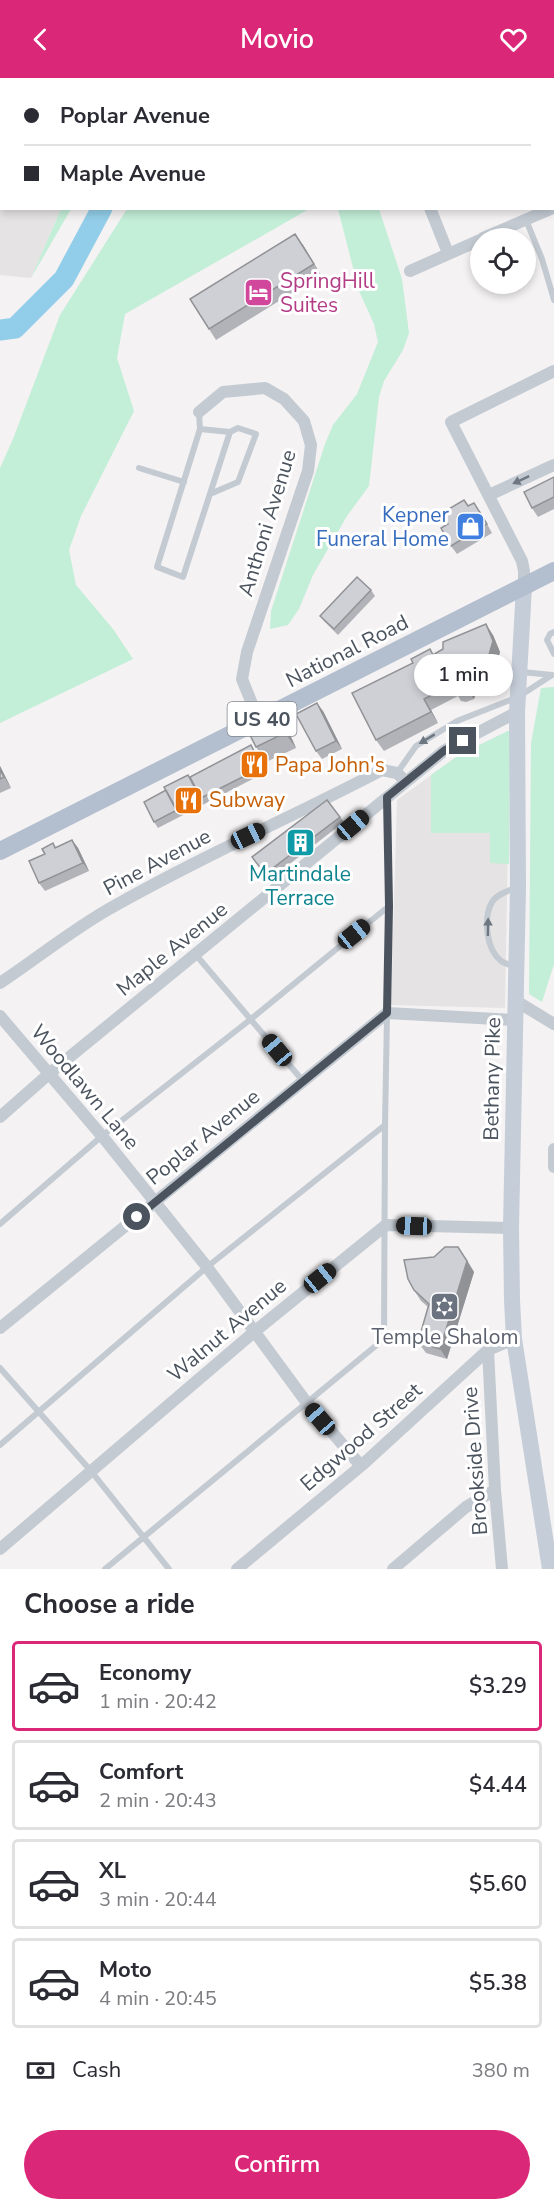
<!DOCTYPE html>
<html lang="en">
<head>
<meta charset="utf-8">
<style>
	body { margin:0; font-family:"Nunito Sans",sans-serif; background:#f2f2f3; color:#2b2b33; height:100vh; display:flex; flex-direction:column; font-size:22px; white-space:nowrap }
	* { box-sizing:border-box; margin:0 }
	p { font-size:20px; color:#7c7c81 }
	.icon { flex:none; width:33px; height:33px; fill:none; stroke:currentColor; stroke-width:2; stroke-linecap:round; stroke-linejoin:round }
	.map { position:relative; height:1491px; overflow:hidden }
	.side { display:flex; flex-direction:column; background:#fff; flex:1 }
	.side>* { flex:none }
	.guide { position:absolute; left:0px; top:0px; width:555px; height:132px; box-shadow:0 3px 9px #0003; display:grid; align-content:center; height:132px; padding:0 24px; background:#fff }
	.controls { position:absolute; left:470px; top:150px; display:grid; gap:12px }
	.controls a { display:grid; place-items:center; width:66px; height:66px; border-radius:50%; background:#fff; box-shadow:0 3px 9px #0003; font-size:30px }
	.end { position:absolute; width:27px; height:27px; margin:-14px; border:8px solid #4a535e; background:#fff; box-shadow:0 0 0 3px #fff }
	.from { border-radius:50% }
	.bubble { position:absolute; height:42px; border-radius:21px; background:#fff; box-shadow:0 3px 9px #0003; font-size:20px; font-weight:600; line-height:42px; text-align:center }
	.car { position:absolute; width:18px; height:36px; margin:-18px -9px; border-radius:8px; box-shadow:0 0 4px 2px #0007; background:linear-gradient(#222 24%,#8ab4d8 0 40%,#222 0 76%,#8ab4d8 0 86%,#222 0) }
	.guide b { display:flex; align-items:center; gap:21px; height:57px; font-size:22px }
	.guide b+b { border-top:2px solid #e1e1e2 }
	.guide i { width:15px; height:15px; background:#2b2b33 }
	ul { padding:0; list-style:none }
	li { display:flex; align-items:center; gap:18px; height:90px; margin:0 12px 9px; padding:0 12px; border:3px solid #e1e1e2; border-radius:6px }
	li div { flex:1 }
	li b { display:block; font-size:22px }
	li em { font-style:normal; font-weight:600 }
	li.active { border-color:#db2777 }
	li>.icon { width:54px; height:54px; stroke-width:1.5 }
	h2 { padding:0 24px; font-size:27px; line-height:72px }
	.pay { display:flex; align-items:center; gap:15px; height:66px; padding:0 24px; font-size:22px }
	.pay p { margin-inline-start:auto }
	.cta { display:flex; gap:12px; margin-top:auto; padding:12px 24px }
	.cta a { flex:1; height:69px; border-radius:36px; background:#db2777; color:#fff; font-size:24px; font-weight:600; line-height:69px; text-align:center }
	header { display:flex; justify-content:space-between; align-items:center; height:78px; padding:0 24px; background:#db2777; color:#fff; font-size:27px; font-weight:600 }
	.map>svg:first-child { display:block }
</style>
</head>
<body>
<header><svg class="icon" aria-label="back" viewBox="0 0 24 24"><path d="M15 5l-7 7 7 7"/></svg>Movio<svg class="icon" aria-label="heart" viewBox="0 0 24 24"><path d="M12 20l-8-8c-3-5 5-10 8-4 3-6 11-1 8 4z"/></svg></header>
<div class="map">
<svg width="554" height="1491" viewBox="0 0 554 1491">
	<rect width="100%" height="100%" fill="#f4f2f2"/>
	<path fill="#e5e3e3" d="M 0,0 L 119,0 L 2,2 L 2,130 L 61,131 L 31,200 L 0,197 Z
		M 510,652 L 505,930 L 391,927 L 397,722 L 459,677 Z"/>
	<path fill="#c3eed8" d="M 0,0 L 102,0 L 2,2 L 1,22 Z
		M 327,0 L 474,0 L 323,1 Z
		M 61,131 L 71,131 L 31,200 Z
		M 127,131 L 309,131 L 125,236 L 117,280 L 134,333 L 81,438 L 69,472 L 76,507 L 113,551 L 133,581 L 0,645 L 0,390 L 13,361 L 60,237 Z
		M 338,131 L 379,131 L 402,201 L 409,255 L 403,272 L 384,303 L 379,319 L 369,408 L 347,438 L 313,497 L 299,531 L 288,547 L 270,551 L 271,533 L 325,366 L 333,347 L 357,316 L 378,264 L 374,246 L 359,213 Z
		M 554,609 L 554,886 L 542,924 L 529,916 L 531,665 L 541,610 Z
		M 510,652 L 509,786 L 490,785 L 490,755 L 431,755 L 431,697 L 459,677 Z"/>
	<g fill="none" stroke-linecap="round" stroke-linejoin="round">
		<path stroke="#92cee9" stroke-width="21" d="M 184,2 L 185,0
			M 0,252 L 15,250 L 64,201 L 102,130"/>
		<path stroke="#c3cad2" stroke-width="6" d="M 526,142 L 542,181 L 554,222
			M 199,334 L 200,351 L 157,489 L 183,499 L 230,354 L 200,351
			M 139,390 L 184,404
			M 210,416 L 238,404 L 256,356 L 238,350 L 230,354
			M 554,554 L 550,556 L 547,562 L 554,576
			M 397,695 L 416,668 L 457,643 L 518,619 L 552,597 L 522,594
			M 196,877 L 303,1003
			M 514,889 C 510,887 504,885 501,883 C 486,871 483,840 492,824 C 497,816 508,813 517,809
			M 0,1146 L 102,1058 L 251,941 L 389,828
			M 0,1290 L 91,1393 L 169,1491
			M 0,1367 L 207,1189 L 385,1047
			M 105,1491 L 384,1261 L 385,1047 L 389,828 L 388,721"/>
		<path stroke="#c3cad2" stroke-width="12" d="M 430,130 L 448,175
			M 483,160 L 553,130
			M 410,193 L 480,162
			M 199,334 L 223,314 L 265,310 L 284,321 L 304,343 L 311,367 L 308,393 L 247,574 L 242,601 L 259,643
			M 489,417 L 554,387
			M 524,509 L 524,493 L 522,483 L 451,344 L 554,293
			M 0,905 C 36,881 72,852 109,831 C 198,780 292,739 382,692 L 397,695 L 406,704
			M 516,923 L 554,946
			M 0,938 L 102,1058 L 207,1189 L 307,1325 L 361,1388
			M 0,1039 L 50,995 L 445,672 L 517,634
			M 554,1071 L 554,1089
			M 0,1250 L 387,935 L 515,942
			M 488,1272 L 495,1412 L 502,1491
			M 0,1471 L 254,1254 L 386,1147 L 511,1150
			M 237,1491 L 361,1388 L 488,1272 L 514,1261
			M 393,1491 L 466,1429 L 495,1412"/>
		<path stroke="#c5cdd9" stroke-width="16" d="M 524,509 L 517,634 L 518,809 L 511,1150 L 512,1222 L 514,1261 L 550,1491"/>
		<path stroke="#b3becf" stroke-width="18" d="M 0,773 L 554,493"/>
	</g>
	<path fill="#b2b3b8" d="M 303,167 L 321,197 L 216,262 L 209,251 Z
		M 554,399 L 554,431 L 538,439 L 532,430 Z
		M 464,422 L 469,428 L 480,433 L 492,455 L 457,476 L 451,468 L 448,446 Z
		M 371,512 L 375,518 L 338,557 L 324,543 L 320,538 Z
		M 493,557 L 500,574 L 495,591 L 474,609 L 476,615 L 474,621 L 466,624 L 461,623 L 458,618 L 431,632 L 438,645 L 384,673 L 376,662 L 413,585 L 430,571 L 433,576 Z
		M 323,633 L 342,671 L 322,681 L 316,673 Z
		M 288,652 L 296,670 L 266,684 L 256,669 Z
		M 254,673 L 266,694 L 158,750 L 154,744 L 190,699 Z
		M 0,688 L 11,710 L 0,715 Z
		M 327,722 L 344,744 L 269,802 L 252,779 Z
		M 72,762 L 78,770 L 89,793 L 45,813 L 39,805 L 45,776 L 53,765 L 56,769 Z
		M 466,1180 L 474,1194 L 447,1281 L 426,1275 L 418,1264 L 428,1229 L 421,1223 L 414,1212 Z"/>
	<path fill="#919296" d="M 295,156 L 303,167 L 321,197 L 314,186 Z
		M 486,546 L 493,557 L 500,574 L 495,591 L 488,580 Z
		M 467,598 L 474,609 L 476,615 L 474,621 L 466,610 Z
		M 424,621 L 431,632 L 438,645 L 431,634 Z
		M 317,625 L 323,633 L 342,671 L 336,663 Z
		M 277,637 L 288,652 L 296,670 L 285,655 Z
		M 0,688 L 11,710 L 0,692 Z
		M 72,762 L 78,770 L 89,793 L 83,785 Z
		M 458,1169 L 474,1194 L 447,1281 L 440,1271 Z"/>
	<path fill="#cfd0d6" stroke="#919296" stroke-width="1.5" d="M 295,156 L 314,186 L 209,251 L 190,221 Z
		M 554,399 L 554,419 L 532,430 L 524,414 Z
		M 464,422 L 468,428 L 474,425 L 487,446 L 451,468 L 441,450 L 448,446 L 442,435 Z
		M 357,499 L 371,512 L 334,551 L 320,538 Z
		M 486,546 L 493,563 L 488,580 L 467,598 L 468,604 L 466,610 L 459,613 L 454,612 L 451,607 L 424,621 L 431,634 L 376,662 L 352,615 L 413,585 L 411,581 L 430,571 L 433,577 L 443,571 L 443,564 Z
		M 317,625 L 336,663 L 316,673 L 296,636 Z
		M 277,637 L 285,655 L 256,669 L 247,651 Z
		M 251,667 L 262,689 L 201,720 L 190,699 Z
		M 0,692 L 4,699 L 0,701 Z
		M 188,697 L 199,718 L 175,730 L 164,709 Z
		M 166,712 L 177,732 L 154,744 L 144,724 Z
		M 327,722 L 340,739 L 265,796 L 252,779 Z
		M 72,762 L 83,785 L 39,805 L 29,783 L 45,776 L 42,771 L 53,765 L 55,770 Z
		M 445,1169 L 458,1169 L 467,1183 L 440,1271 L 418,1264 L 429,1226 L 414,1212 L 408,1201 L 404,1182 L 434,1179 Z"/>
	<defs><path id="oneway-solid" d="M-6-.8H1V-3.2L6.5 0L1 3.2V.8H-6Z" transform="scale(1.5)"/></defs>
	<g fill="#6e7781">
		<use href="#oneway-solid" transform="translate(521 402) rotate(155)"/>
		<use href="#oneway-solid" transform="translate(427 661) rotate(149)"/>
		<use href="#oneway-solid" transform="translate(488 849) rotate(-89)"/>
	</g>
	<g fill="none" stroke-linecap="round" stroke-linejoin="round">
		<path stroke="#4a535e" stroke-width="8" d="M 137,1139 L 387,935 L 389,828 L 387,719 L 445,672 L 463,663"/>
	</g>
	<defs>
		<symbol id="hotel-square" viewBox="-11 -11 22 22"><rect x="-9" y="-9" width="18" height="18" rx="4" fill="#d1479c" stroke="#fff"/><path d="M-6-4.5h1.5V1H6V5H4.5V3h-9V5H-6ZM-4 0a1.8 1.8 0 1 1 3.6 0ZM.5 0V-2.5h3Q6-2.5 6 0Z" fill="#fff"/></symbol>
		<symbol id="shop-square" viewBox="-11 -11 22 22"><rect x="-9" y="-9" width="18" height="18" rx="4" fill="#3f7fe0" stroke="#fff"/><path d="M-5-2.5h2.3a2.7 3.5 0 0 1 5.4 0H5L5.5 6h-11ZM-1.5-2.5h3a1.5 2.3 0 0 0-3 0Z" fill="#fff"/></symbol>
		<symbol id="restaurant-square" viewBox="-11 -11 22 22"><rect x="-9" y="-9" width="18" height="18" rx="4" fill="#e8710a" stroke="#fff"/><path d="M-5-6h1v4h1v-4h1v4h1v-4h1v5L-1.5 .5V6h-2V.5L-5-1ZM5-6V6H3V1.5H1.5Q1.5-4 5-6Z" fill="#fff"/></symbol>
		<symbol id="building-square" viewBox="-11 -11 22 22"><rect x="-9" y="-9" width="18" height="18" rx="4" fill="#0f9aa8" stroke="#fff"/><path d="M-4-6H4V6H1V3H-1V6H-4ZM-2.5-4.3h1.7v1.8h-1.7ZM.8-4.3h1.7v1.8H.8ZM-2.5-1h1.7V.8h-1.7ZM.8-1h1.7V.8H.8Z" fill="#fff"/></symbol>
		<symbol id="synagogue-square" viewBox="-11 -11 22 22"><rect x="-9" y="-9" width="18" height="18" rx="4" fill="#6b7280" stroke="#fff"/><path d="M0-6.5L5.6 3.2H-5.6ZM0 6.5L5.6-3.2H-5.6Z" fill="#fff"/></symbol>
	</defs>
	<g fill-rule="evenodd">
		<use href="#hotel-square" x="242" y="198" width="33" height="33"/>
		<use href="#shop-square" x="454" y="432" width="33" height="33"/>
		<use href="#restaurant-square" x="238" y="670" width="33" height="33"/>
		<use href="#restaurant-square" x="172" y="706" width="33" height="33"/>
		<use href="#building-square" x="284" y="748" width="33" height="33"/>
		<use href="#synagogue-square" x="428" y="1212" width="33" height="33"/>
	</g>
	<g text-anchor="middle" stroke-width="6" stroke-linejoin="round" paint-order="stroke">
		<rect fill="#fff" stroke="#80878e" stroke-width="1.5" x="227.5" y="624" width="69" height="34" rx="4.5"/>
		<g font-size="20" font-weight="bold" fill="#4a535e">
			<text x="262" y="648">US 40</text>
		</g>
		<g font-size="21" fill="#b23c85" stroke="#fff" text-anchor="start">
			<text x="280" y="210">SpringHill<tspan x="280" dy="24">Suites</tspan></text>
		</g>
		<g font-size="21" fill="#366cbe" stroke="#fff" text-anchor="end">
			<text x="449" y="444">Kepner<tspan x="449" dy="24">Funeral Home</tspan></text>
		</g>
		<g font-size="21" fill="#4a535e" stroke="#fff">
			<text transform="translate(267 445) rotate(-73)" y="7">Anthoni Avenue</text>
			<text transform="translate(347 573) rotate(-27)" y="7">National Road</text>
			<text transform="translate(157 784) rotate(-28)" y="7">Pine Avenue</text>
			<text transform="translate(172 871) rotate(-39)" y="7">Maple Avenue</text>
			<text transform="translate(492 1001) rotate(-89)" y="7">Bethany Pike</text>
			<text transform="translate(85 1009) rotate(50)" y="7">Woodlawn Lane</text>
			<text transform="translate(203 1059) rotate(-39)" y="7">Poplar Avenue</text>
			<text transform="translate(227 1252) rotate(-40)" y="7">Walnut Avenue</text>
			<text transform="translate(361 1359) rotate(-41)" y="7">Edgwood Street</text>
			<text transform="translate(475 1383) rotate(-94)" y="7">Brookside Drive</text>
		</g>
		<g font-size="21" fill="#c56008" stroke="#fff" text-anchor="start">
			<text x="275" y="694">Papa John's</text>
			<text x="209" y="729">Subway</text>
		</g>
		<g font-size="21" fill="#0d838f" stroke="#fff">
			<text x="300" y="803">Martindale<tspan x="300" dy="24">Terrace</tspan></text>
		</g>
		<g font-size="21" fill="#5b616d" stroke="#fff">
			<text x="445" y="1266">Temple Shalom</text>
		</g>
	</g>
</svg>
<div class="controls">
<a><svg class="icon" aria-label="locate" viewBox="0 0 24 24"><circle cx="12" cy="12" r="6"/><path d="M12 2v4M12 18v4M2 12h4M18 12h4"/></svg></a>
</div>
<i class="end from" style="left:137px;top:1139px"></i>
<i class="end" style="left:463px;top:663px"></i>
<div class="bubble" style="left:414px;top:576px;width:99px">1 min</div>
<i class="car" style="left:353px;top:747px;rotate:50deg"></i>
<i class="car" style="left:248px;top:758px;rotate:65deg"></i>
<i class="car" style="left:354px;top:856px;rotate:51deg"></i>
<i class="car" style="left:277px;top:972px;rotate:320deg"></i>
<i class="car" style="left:414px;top:1148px;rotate:272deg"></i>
<i class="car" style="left:320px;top:1200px;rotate:51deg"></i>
<i class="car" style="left:320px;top:1341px;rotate:319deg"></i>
<div class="guide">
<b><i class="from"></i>Poplar Avenue</b>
<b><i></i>Maple Avenue</b>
</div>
</div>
<section class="side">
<h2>Choose a ride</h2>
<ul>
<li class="active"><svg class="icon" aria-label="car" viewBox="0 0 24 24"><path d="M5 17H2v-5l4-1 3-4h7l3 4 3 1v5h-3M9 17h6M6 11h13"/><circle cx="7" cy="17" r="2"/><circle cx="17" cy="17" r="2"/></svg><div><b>Economy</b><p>1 min · 20:42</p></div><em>$3.29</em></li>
<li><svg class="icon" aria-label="car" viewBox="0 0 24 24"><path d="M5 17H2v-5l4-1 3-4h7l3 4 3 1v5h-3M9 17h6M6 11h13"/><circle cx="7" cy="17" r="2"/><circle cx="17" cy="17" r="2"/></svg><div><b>Comfort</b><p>2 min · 20:43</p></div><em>$4.44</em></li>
<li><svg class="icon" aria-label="car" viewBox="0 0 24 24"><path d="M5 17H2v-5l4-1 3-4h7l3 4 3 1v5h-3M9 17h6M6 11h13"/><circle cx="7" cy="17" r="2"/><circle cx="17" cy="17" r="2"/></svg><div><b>XL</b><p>3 min · 20:44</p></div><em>$5.60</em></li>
<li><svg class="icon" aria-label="car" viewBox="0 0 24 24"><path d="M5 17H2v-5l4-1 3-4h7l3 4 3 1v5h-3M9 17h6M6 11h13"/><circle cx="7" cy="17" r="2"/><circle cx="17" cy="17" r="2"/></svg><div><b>Moto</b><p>4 min · 20:45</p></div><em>$5.38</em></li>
</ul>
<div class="pay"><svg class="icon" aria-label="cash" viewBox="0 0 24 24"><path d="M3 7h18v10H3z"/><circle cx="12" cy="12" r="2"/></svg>Cash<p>380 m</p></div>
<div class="cta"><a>Confirm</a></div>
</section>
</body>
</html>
